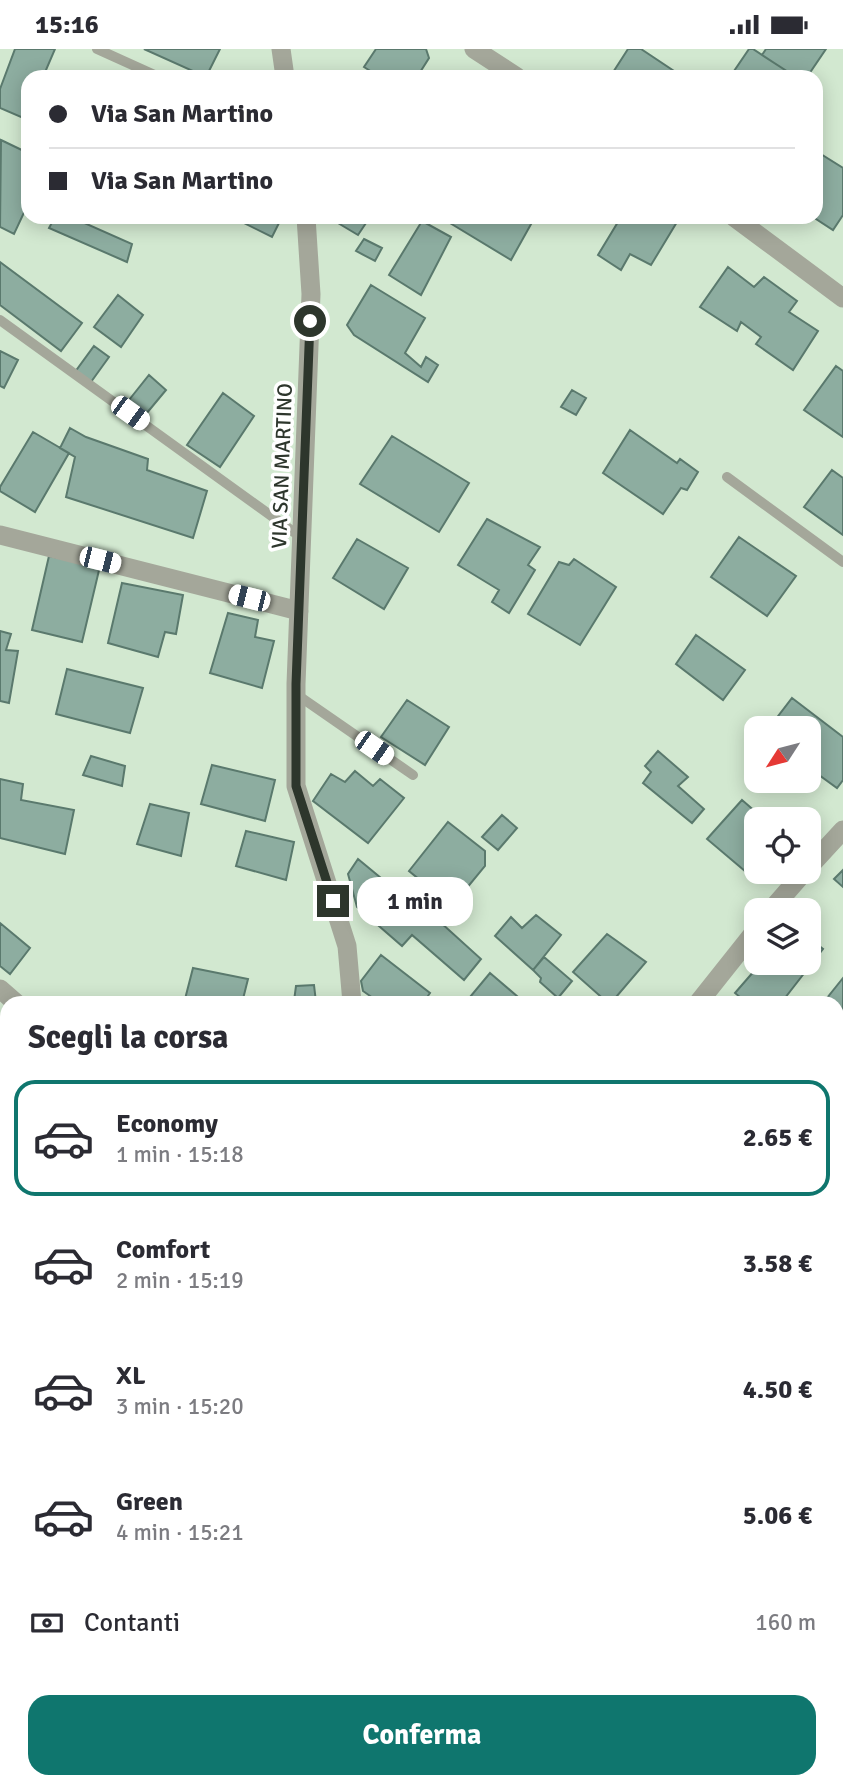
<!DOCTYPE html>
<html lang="it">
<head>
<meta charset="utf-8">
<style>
	body { margin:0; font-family:Signika,sans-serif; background:#f2f2f3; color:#2b2b33; height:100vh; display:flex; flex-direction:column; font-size:26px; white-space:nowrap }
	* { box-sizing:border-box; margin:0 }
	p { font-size:23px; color:#7c7c81 }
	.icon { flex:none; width:38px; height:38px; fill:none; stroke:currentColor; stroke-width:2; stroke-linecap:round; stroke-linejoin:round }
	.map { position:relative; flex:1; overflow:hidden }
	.drawer { position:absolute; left:0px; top:947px; width:844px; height:793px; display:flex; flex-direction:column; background:#fff; border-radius:21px 21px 0 0; box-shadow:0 4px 18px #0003 }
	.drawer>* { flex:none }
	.hud { position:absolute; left:21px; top:21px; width:802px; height:154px; border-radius:21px; box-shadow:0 4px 18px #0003; display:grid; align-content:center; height:154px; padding:0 28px; background:#fff }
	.needle { width:46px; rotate:234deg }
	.buttons { position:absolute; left:744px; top:667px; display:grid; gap:14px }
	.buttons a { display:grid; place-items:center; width:77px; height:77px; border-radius:14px; background:#fff; box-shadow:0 4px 18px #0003; font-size:35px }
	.end { position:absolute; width:32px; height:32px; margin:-16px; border:9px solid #2d362c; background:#fff; box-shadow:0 0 0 4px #fff }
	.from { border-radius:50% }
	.bubble { position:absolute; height:49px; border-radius:21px; background:#fff; box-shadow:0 4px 18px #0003; font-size:23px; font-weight:700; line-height:49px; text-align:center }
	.car { position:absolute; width:21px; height:42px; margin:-21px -10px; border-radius:9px; box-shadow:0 0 5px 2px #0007; background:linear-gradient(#fff 24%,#345 0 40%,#fff 0 76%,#345 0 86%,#fff 0) }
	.hud b { display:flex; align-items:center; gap:24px; height:66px; font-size:26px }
	.hud b+b { border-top:2px solid #e1e1e2 }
	.hud i { width:18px; height:18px; background:#2b2b33 }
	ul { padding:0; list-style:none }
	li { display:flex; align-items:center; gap:21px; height:116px; margin:0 14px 10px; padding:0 14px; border:4px solid transparent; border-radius:21px }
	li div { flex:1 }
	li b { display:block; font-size:26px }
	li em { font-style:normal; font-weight:700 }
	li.on { border-color:#0f766e }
	li>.icon { width:63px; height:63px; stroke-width:1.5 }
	h2 { padding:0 28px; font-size:32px; line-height:84px }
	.pay { display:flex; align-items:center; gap:18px; height:77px; padding:0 28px; font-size:26px }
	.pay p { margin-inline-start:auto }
	.primary-button { display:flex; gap:14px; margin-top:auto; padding:14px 28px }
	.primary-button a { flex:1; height:80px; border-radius:21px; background:#0f766e; color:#fff; font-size:28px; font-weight:700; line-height:80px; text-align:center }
	.status { display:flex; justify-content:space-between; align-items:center; height:49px; padding:0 35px; background:#fff; direction:ltr }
	.status svg { height:19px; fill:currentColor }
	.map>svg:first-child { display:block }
</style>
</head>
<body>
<div class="status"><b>15:16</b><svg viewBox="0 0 49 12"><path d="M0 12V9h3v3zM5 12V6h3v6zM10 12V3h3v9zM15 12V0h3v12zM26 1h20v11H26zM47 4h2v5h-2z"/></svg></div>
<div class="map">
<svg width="843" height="1739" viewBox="0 0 843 1739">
	<rect width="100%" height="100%" fill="#d2e8d0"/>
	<path fill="#e0ce9a" d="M 7,1079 L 7,1524 L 0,1525 L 0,1104 Z
		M 349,1732 L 546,1733 L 542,1739 L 345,1739 Z
		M 18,1733 L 120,1733 L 129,1739 L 26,1739 Z"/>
	<path fill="#8dada0" stroke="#5a796d" stroke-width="2" d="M 15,0 L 55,0 L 43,28 L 28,28 L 28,71 L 0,59 L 0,40 Z
		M 144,0 L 220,0 L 206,28 Z
		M 376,0 L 426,0 L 429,9 L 417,28 L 380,28 L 364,18 Z
		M 628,0 L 641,0 L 683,28 L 610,28 Z
		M 749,0 L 753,0 L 794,27 L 730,28 Z
		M 766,0 L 826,0 L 807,28 L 796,28 L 762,6 Z
		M 1,91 L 28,104 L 28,155 L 14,185 L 0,178 Z
		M 816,102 L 843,119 L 843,166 L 833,181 L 813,168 L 816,168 Z
		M 55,168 L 71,168 L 132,195 L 127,213 L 49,179 Z
		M 232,168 L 282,168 L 272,188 Z
		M 328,168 L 370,168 L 358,186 Z
		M 447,168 L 535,168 L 511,211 L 445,171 Z
		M 621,168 L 680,168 L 651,216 L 630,205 L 621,221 L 598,206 Z
		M 422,172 L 451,188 L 421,246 L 389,226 Z
		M 364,190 L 382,199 L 375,212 L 356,202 Z
		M 0,213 L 82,274 L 61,302 L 0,256 Z
		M 728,218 L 754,238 L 764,228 L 797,252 L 789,263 L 818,282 L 793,321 L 756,295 L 761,288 L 741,273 L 737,282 L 700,258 Z
		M 371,236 L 425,269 L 405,304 L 421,318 L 426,308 L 438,316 L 428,333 L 354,286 L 347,276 Z
		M 118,246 L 143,266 L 121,298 L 94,278 Z
		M 94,297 L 109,308 L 91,333 L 75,323 Z
		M 0,302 L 18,311 L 4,339 L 0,337 Z
		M 836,317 L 843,322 L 843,388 L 804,361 Z
		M 149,326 L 166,341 L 146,365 L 129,351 Z
		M 572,341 L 586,349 L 576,366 L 561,358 Z
		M 223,344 L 254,367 L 220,418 L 187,396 Z
		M 70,379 L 86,388 L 148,410 L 147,421 L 207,442 L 193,489 L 66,448 L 75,408 L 60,399 Z
		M 630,381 L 677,414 L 680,410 L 698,423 L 687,441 L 681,439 L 663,465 L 603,424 Z
		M 33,383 L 69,404 L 35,463 L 0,442 L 0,438 Z
		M 392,387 L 469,434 L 439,483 L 360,435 Z
		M 832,421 L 843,429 L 843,486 L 804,458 Z
		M 487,470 L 540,498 L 528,516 L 535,521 L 509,564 L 492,553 L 499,541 L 458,516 Z
		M 739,488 L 796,527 L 767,567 L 711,528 Z
		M 357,490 L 408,519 L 384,560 L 333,529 Z
		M 49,507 L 100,517 L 82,593 L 32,581 Z
		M 574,510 L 616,538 L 580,596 L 528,565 L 559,513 L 569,516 Z
		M 122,534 L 183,546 L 176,585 L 165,583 L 158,608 L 108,594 Z
		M 228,564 L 258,571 L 255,588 L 274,592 L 262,639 L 210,624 Z
		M 0,582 L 11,585 L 6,601 L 18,602 L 9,654 L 0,652 Z
		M 696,586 L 745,621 L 723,651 L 676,615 Z
		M 67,620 L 143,639 L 130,684 L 56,665 Z
		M 792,649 L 843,688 L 843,731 L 837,739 L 808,718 L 808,679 L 769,679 Z
		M 407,651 L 449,678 L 425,716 L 381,688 Z
		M 658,702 L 688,728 L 678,737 L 704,760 L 692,774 L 643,734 L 651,723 L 645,717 Z
		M 91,707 L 125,717 L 122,737 L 83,726 Z
		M 212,716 L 275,731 L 265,772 L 201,755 Z
		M 355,722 L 373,737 L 380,730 L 404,749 L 368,794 L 313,752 L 331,725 L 345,733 Z
		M 0,730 L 23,735 L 21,751 L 74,761 L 65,805 L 0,789 Z
		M 742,751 L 764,770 L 756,770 L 756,822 L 752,828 L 707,790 Z
		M 150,755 L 189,764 L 181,807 L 137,795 Z
		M 502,766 L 517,779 L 498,801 L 482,788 Z
		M 448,773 L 485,802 L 485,817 L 452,857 L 409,822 Z
		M 246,782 L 294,793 L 286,831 L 236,817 Z
		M 358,810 L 399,844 L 395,849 L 419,869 L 429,863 L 481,910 L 464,931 L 412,886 L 402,897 L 357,858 L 348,825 Z
		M 843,821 L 843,838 L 834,830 Z
		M 536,866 L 561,886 L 533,921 L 495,887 L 511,868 L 522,879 Z
		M 0,874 L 30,899 L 10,925 L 0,917 Z
		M 607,885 L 646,913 L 611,954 L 608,954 L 573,923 Z
		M 808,888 L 823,900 L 781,954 L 747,954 L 735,944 L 761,914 L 808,914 Z
		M 381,906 L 430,944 L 423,954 L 380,954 L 363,942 L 361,932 Z
		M 544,908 L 572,932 L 558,949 L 540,933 L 541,929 L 533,921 Z
		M 193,919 L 248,930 L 242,954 L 184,954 Z
		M 490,924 L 525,954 L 465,954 Z
		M 843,929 L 843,972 L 836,967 L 836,954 L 823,954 Z
		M 314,936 L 316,953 L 326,954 L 284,954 L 294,952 L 296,937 Z
		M 843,973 L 843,1041 L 841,1043 L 836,1040 L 836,980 Z
		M 0,1000 L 7,1002 L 7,1079 L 0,1104 Z
		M 5,1099 L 7,1099 L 7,1124 L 0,1120 Z
		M 836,1126 L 843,1131 L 843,1188 L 836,1183 Z
		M 0,1173 L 7,1177 L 7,1214 L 0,1210 Z
		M 836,1363 L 843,1365 L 842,1429 L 836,1426 Z
		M 7,1524 L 7,1572 L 0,1572 L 0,1525 Z
		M 836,1579 L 843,1584 L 843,1605 L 837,1612 Z
		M 836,1618 L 843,1624 L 843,1686 L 836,1680 Z
		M 0,1666 L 7,1672 L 0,1682 Z
		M 120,1732 L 168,1732 L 170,1736 L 168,1739 L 129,1739 Z
		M 195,1732 L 210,1732 L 205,1739 Z
		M 216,1732 L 236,1732 L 242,1736 L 240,1739 L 210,1739 Z
		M 245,1732 L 321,1732 L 317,1739 L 246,1739 L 242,1736 Z
		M 546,1732 L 616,1732 L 612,1739 L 542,1739 Z
		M 659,1732 L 746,1732 L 756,1739 L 655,1739 Z"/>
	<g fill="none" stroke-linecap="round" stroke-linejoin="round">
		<path stroke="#a4a79a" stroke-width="10" d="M 97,0 L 159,28
			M 0,271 L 302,489
			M 727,428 L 843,513
			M 296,645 L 413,726"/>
		<path stroke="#a4a79a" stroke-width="19" d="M 281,0 L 285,28
			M 306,168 L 311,245 L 296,635 L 296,737 L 347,897 L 352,954
			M 0,486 L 299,562
			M 808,819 L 843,781
			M 771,861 L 805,822
			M 698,954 L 756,881
			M 836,1252 L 843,1257
			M 0,1637 L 7,1640
			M 0,1707 L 7,1702
			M 180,1732 L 182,1739"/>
		<path stroke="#a4a79a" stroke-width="19" d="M 474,0 L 517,28
			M 734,168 L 843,249
			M 0,940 L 16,954
			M 836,1732 L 843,1739"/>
	</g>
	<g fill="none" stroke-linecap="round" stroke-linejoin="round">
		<path stroke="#2d362c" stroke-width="9" d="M 310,272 L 296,635 L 296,737 L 333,852"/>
	</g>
	<g text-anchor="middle" stroke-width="7" stroke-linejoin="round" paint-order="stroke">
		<g font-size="21" fill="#2d362c" stroke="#fff">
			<text transform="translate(282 417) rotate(-88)" y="7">VIA SAN MARTINO</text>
		</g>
	</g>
</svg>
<div class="buttons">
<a><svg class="needle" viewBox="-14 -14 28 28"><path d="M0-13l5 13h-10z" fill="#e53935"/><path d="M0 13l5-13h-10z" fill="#7c7c81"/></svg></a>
<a><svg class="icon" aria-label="locate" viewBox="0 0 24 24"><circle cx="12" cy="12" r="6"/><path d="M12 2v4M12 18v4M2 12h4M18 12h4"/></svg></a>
<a><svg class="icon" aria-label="layers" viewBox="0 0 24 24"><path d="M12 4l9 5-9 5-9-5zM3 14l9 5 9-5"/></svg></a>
</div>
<i class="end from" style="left:310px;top:272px"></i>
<i class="end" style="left:333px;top:852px"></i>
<div class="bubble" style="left:357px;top:828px;width:116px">1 min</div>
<i class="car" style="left:130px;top:364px;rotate:126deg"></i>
<i class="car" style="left:100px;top:511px;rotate:104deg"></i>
<i class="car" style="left:249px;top:549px;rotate:284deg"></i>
<i class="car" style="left:374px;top:699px;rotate:125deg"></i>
<div class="hud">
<b><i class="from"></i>Via San Martino</b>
<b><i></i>Via San Martino</b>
</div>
<section class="drawer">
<h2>Scegli la corsa</h2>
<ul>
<li class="on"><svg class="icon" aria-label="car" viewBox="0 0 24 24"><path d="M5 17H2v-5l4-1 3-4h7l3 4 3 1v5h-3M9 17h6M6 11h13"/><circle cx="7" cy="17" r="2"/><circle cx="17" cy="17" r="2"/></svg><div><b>Economy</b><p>1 min · 15:18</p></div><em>2.65 €</em></li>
<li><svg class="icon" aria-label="car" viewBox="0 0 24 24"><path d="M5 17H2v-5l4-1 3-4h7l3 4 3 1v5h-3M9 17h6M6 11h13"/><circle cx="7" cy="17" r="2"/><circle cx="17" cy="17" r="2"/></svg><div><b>Comfort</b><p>2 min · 15:19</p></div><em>3.58 €</em></li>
<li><svg class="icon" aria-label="car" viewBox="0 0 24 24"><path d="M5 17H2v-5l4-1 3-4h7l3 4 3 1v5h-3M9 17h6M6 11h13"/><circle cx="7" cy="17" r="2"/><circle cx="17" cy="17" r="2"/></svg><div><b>XL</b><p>3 min · 15:20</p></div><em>4.50 €</em></li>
<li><svg class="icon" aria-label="car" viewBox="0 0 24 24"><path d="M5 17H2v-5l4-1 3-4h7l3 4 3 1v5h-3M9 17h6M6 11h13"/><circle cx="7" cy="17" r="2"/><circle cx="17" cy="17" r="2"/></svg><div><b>Green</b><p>4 min · 15:21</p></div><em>5.06 €</em></li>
</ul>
<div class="pay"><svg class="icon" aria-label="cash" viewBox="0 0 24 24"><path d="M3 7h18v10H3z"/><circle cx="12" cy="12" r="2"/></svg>Contanti<p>160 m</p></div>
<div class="primary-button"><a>Conferma</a></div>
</section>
</div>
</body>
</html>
